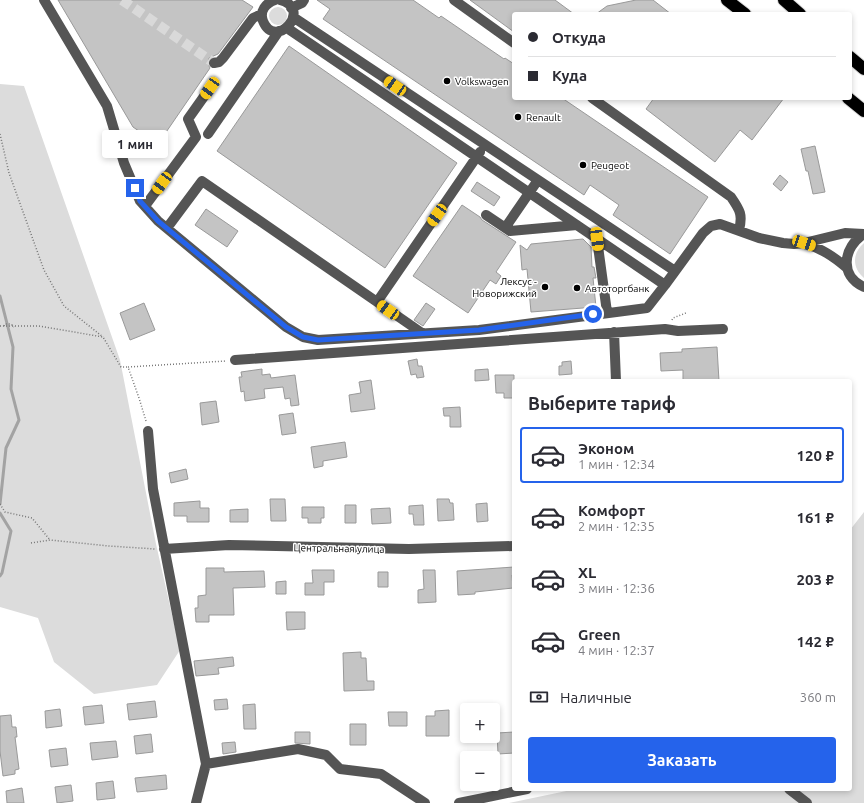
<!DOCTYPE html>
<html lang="ru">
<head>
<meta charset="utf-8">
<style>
	body { margin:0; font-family:Ubuntu,sans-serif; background:#f2f2f3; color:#2b2b33; height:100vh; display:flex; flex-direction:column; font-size:15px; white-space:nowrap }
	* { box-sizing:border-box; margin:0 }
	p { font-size:13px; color:#7c7c81 }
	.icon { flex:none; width:22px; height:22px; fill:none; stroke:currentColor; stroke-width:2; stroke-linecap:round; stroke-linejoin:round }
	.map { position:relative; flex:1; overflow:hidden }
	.details { position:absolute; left:512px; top:379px; width:340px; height:412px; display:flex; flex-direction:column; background:#fff; border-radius:4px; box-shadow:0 2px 6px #0003 }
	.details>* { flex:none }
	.banner { position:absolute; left:512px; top:12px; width:340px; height:88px; border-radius:4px; box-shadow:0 2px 6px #0003; display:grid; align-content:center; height:88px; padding:0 16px; background:#fff }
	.controls { position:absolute; left:460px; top:703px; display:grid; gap:8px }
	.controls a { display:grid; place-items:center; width:40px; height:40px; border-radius:4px; background:#fff; box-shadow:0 2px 6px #0003; font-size:20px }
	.end { position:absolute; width:18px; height:18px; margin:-9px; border:5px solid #2563eb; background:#fff; box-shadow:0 0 0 2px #fff }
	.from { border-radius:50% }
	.bubble { position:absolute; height:28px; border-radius:4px; background:#fff; box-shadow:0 2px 6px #0003; font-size:13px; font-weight:700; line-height:28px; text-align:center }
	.car { position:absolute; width:12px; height:24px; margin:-12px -6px; border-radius:5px; box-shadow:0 0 3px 1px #0007; background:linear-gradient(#f5c518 24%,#345 0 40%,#f5c518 0 76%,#345 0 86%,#f5c518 0) }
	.banner b { display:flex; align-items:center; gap:14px; height:38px; font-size:15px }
	.banner b+b { border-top:1px solid #e1e1e2 }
	.banner i { width:10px; height:10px; background:#2b2b33 }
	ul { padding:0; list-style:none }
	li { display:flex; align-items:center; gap:12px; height:56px; margin:0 8px 6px; padding:0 8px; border:2px solid transparent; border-radius:4px }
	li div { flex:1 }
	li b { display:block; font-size:15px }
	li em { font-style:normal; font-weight:700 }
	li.active { border-color:#2563eb }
	li>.icon { width:36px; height:36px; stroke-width:1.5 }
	h2 { padding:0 16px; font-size:18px; line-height:48px }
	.pay { display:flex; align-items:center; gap:10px; height:44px; padding:0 16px; font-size:15px }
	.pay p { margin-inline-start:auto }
	.cta { display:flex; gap:8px; margin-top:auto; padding:8px 16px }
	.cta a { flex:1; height:46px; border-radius:4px; background:#2563eb; color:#fff; font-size:16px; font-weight:700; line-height:46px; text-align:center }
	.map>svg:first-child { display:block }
</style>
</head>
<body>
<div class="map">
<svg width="864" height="803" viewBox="0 0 864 803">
	<rect width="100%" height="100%" fill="#fff"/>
	<path fill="#dcdcdc" d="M269 16a9 9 0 1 1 18 0a9 9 0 1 1-18 0Z
		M 0,84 L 24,86 L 120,360 L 156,544 L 180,650 L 157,685 L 94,694 L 54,662 L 38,618 L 0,607 Z
		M 864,243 L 864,278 C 852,268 852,253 864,243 Z
		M 864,512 L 864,803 L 509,803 L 576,789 L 850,789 L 850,530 Z"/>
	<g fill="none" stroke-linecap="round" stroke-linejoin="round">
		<path stroke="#a3a3a3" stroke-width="3" d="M 0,296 L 13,347 L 11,389 L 19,420 L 6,448 L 0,504
			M 0,513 L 11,531 L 2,573 L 0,576"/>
	</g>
	<path fill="#c4c4c4" stroke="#999" d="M 58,0 L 242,0 L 253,7 L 218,54 L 209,58 L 208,64 L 210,68 L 158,144 L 133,127 Z
		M 317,0 L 413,0 L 439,18 L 441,16 L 504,59 L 505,58 L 514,64 L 514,98 L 562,98 L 708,197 L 670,254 L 613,215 L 619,205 L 590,185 L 584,195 L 323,19 L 330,9 Z
		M 470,0 L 555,0 L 574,14 L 514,14 L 514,32 Z
		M 636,0 L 653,0 L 671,14 L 596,14 L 607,6 Z
		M 289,46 L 457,163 L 385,268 L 217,151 Z
		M 654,98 L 784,98 L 752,140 L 740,130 L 715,162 L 646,109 Z
		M 815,146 L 825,192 L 813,194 L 808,171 L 806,171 L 801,149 Z
		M 780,175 L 788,182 L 781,191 L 773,184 Z
		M 477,182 L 500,197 L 494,206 L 471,191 Z
		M 462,205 L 480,217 L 482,220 L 516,242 L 496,272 L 501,276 L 496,284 L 490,280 L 468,313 L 413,276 Z
		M 206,209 L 238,231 L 227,247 L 195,225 Z
		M 583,239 L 591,247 L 592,267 L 594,267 L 596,278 L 593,278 L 596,307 L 531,312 L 527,269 L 522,270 L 520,245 L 527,250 L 531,244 Z
		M 144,303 L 155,330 L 130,340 L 120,313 Z
		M 426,303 L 435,309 L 423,326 L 414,320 Z
		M 717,347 L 719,381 L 683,381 L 683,370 L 661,371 L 660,353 L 682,352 L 682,349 Z
		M 417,359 L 418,366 L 422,366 L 424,377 L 417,378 L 416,374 L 411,375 L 408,361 Z
		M 571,361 L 572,374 L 559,375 L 559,366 L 562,366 L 562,362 Z
		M 262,369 L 262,375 L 270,374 L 271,378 L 295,375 L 299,405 L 291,406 L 290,398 L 285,399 L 283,387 L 264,389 L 265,398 L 245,401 L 244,391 L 241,392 L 239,377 L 242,377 L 241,372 Z
		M 488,369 L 489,380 L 475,381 L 475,370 Z
		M 495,375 L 514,375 L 514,398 L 504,398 L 504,393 L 496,393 Z
		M 371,380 L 375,409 L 351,412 L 349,395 L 361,393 L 359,382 Z
		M 216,401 L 219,422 L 202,425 L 200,403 Z
		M 460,407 L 461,427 L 450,427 L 450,416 L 444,416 L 443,408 Z
		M 293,413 L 296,433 L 282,435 L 279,415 Z
		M 345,442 L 347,457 L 323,461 L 323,466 L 314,468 L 311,447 Z
		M 186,469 L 188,479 L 171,483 L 169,473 Z
		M 270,499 L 285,499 L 286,521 L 271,521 Z
		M 437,499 L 449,499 L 450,503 L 453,503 L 454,520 L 438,521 Z
		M 200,501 L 200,508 L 209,508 L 209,522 L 187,522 L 187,516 L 174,516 L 174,503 Z
		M 487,503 L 488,521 L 477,522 L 476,504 Z
		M 345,505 L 356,505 L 356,523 L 345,523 Z
		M 423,505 L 424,525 L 414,525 L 413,514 L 409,514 L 409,506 Z
		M 302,507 L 324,507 L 324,518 L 321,518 L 321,523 L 308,523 L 308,518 L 302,518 Z
		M 390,508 L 391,523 L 372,524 L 371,509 Z
		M 248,509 L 248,522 L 230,522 L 230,510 Z
		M 514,567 L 514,575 L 512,575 L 513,588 L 475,592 L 475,594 L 458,595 L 457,571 Z
		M 206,568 L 224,568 L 224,572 L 264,571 L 265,587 L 233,588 L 234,615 L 209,615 L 209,622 L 196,622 L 195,608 L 198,608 L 198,596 L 206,595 Z
		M 312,570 L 334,570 L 334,582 L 324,582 L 324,595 L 305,595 L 305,583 L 313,583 Z
		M 423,570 L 435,570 L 436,602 L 418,603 L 418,590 L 424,589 Z
		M 378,572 L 388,572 L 388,587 L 378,587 Z
		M 286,581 L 286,594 L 276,594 L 276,582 Z
		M 286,612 L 305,612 L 305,629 L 287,630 Z
		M 361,652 L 361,658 L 366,658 L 367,681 L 374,681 L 374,690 L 344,691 L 343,653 Z
		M 233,657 L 234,666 L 218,668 L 219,674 L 196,676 L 194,661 Z
		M 227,699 L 228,709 L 215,710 L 214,700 Z
		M 155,701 L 157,717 L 129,720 L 127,704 Z
		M 255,704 L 256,729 L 244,729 L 243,705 Z
		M 102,705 L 104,723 L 85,725 L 83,707 Z
		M 60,709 L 62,726 L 46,728 L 45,711 Z
		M 449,710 L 449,736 L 426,736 L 426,716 L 435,716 L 435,711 Z
		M 388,712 L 407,712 L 407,726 L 389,726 Z
		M 11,715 L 12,727 L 16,727 L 17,737 L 15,737 L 19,769 L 15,770 L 15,774 L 3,776 L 0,751 L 0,716 Z
		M 350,724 L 366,724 L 366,745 L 350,745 Z
		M 295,732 L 310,732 L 310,744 L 295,743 Z
		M 514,732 L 514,753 L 498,754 L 497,733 Z
		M 151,734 L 153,752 L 136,754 L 134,736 Z
		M 116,741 L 118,757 L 92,760 L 90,743 Z
		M 235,742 L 236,752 L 223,754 L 222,743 Z
		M 66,748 L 68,765 L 51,767 L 49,750 Z
		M 166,775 L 167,789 L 137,792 L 135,778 Z
		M 113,781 L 115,798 L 97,800 L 96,783 Z
		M 71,785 L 73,801 L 57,803 L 55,787 Z
		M 22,788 L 24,803 L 7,803 L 6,791 Z"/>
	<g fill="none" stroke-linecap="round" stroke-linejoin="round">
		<path stroke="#d9d9d9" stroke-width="10" stroke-dasharray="10 5" stroke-linecap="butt" d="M 122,0 L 214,63"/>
		<defs>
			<path id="highway" d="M 727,0 L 745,14
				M 784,0 L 800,14
				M 850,57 L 864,69
				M 848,98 L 864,111"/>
		</defs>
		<use href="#highway" stroke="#dbdbdb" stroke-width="14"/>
		<path stroke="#777" stroke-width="1.5" stroke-dasharray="1 2" stroke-linecap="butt" d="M 0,134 L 9,173 L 44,270 L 64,306 L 103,337
			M 672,320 L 673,318 L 686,313
			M 0,326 L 39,326 L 103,337 L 121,367 L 128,367
			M 4,326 L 5,324 L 11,324 L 14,327
			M 146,421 L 139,398 L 128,367 L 226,361
			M 0,504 L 5,512 L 32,518 L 50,540
			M 31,543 L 50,540 L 109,546 L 155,549"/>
		<path stroke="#555" stroke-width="10" d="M 44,0 L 107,106 L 124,163 L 140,201 L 158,221 L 286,327 L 303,337 L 318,340 L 479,330 L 647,308 L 665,285
			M 275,0 C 266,3 259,11 263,21 C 275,51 314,9 280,0
			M 454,0 L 514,43
			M 291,8 L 302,3 L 304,0
			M 293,17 L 675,271
			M 287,28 L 665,285 L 703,233 L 711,226 L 720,224 L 759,238 L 783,243 L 794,244 L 804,243 L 845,233 L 864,234
			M 214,63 L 219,62 L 223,58 L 253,18 L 262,14
			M 592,98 L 731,197 C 740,210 743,215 739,230
			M 208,134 L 279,31
			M 145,206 L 196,137 L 188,119 L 210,88
			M 486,215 L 510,231 L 577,225
			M 167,228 L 202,181 L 422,333
			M 505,228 L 538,180
			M 864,234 C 843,247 839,276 864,287
			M 597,239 L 607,312
			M 804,243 C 822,249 833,256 847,268
			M 377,302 L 480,152
			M 614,332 L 616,381
			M 235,360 L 665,329 L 678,331 L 723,329
			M 148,431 L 153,489 L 206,764 L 196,803
			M 164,549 L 229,545 L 409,549 L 514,546
			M 206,764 L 298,749 L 326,755 L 340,769 L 381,774 L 425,803
			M 789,789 L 807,803
			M 459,803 L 527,789"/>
		<use href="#highway" stroke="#000" stroke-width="12"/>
	</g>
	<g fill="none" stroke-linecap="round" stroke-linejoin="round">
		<path stroke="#2563eb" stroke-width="5" d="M 135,188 L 140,201 L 158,221 L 286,327 L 303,337 L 318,340 L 479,330 L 593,314"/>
	</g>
	<g fill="#000" stroke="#fff" stroke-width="1.5">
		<circle cx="447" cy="81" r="4"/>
		<circle cx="518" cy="117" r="4"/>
		<circle cx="583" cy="165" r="4"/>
		<circle cx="545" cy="287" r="4"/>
		<circle cx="577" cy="288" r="4"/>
	</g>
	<g text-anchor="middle" stroke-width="3" stroke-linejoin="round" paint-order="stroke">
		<g font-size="10" fill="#000" stroke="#fff" text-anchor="start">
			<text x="455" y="85">Volkswagen</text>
			<text x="526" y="121">Renault</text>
			<text x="591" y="169">Peugeot</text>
			<text x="537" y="285" text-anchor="end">Лексус -<tspan x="537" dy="12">Новорижский</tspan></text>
			<text x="585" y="292">Автоторгбанк</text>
		</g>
		<g font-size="10" fill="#000" stroke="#fff">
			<text transform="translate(339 548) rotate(1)" y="4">Центральная улица</text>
		</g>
	</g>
</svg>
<div class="controls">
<a>+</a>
<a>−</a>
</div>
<i class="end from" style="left:593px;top:314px"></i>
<i class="end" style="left:135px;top:188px"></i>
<div class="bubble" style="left:102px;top:130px;width:66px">1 мин</div>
<i class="car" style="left:395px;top:86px;rotate:304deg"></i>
<i class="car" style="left:210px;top:88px;rotate:215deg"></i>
<i class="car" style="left:162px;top:183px;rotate:216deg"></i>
<i class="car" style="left:437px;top:215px;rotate:215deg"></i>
<i class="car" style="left:597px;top:239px;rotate:173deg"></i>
<i class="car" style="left:804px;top:243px;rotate:108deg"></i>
<i class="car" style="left:388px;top:310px;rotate:305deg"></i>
<div class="banner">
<b><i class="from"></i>Откуда</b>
<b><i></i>Куда</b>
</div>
<section class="details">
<h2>Выберите тариф</h2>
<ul>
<li class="active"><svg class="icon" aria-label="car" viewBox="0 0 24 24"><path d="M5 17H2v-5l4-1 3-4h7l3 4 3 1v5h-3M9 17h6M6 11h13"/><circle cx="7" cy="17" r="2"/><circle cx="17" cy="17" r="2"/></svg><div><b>Эконом</b><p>1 мин · 12:34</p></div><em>120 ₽</em></li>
<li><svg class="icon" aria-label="car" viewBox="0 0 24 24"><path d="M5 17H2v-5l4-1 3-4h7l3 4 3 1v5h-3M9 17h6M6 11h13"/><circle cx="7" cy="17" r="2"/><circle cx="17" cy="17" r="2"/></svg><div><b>Комфорт</b><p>2 мин · 12:35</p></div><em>161 ₽</em></li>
<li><svg class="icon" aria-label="car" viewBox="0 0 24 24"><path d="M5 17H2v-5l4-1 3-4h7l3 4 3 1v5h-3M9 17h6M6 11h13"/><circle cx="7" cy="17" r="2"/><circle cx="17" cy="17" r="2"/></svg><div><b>XL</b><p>3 мин · 12:36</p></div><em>203 ₽</em></li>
<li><svg class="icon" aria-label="car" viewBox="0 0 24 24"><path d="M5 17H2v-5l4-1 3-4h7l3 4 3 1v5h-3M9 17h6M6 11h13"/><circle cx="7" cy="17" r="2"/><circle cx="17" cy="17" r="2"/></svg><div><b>Green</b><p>4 мин · 12:37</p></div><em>142 ₽</em></li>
</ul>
<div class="pay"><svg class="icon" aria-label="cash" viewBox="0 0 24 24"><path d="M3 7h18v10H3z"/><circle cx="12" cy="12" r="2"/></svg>Наличные<p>360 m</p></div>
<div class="cta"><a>Заказать</a></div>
</section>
</div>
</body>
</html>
